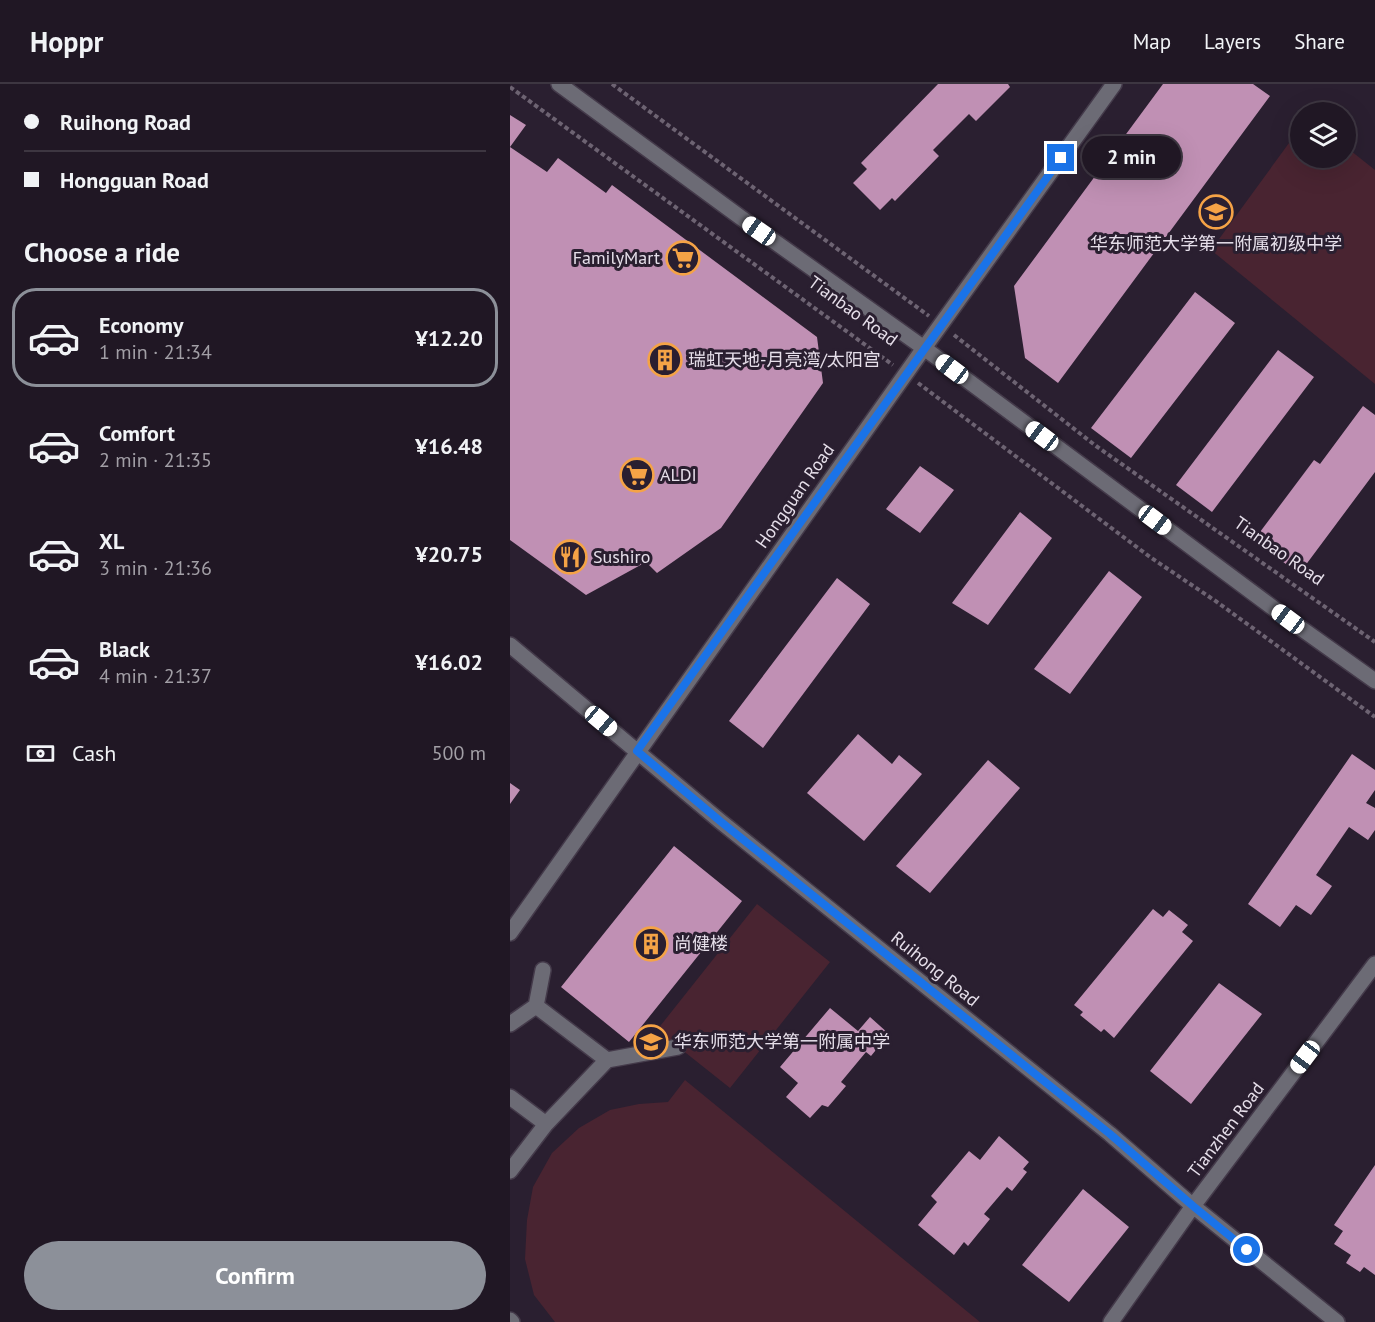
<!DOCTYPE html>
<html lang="en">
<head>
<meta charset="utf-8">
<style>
	body { margin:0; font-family:"PT Sans","Noto Sans SC",sans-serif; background:#2d2431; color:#f1f3f6; height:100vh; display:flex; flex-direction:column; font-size:22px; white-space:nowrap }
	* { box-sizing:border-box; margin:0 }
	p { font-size:20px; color:#a29fa6 }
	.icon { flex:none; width:33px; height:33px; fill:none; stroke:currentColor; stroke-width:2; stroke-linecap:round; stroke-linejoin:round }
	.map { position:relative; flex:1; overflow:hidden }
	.details { display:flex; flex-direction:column; background:#201724; width:510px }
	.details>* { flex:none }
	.guide { display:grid; align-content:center; height:132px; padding:0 24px; background:#201724 }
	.fabs { position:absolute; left:780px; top:18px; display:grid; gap:12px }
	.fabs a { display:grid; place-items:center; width:66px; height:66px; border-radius:50%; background:#201724; box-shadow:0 6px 24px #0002,0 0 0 2px #3d3641; font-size:30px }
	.end { position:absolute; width:27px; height:27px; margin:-14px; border:8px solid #1a73e8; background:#fff; box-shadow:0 0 0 3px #fff }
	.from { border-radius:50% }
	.bubble { position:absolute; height:42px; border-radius:21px; background:#201724; box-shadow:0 6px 24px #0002,0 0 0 2px #3d3641; font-size:20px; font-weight:800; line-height:42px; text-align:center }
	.car { position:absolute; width:18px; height:36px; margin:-18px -9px; border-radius:8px; box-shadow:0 0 4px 2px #0007; background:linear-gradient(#fff 24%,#345 0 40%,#fff 0 76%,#345 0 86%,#fff 0) }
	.guide b { display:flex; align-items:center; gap:21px; height:57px; font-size:22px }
	.guide b+b { border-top:2px solid #3d3641 }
	.guide i { width:15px; height:15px; background:#f1f3f6 }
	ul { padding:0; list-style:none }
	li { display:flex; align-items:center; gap:18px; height:99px; margin:0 12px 9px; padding:0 12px; border:3px solid transparent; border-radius:24px }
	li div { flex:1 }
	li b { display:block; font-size:22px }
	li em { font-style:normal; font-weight:800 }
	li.active { border-color:#8c9099 }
	li>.icon { width:54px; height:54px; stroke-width:1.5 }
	h2 { padding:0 24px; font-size:27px; line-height:72px }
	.pay { display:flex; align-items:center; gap:15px; height:66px; padding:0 24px; font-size:22px }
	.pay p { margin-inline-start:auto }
	.primary-button { display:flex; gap:12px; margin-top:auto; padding:12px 24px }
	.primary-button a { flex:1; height:69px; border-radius:36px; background:#8c9099; color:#fff; font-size:24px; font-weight:800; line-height:69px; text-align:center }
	header { display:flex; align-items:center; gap:36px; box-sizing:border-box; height:84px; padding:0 30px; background:#201724; border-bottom:2px solid #3d3641 }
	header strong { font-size:28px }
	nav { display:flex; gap:33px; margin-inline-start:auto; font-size:21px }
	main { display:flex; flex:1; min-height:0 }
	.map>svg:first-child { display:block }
</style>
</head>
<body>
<header>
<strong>Hoppr</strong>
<nav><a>Map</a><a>Layers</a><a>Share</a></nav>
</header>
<main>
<section class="details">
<div class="guide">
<b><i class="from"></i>Ruihong Road</b>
<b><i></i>Hongguan Road</b>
</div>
<h2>Choose a ride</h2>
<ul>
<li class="active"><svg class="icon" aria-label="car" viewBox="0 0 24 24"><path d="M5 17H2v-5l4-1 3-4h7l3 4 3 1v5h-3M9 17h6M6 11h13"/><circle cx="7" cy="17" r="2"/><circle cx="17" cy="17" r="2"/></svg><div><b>Economy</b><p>1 min · 21:34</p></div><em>¥12.20</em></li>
<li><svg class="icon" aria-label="car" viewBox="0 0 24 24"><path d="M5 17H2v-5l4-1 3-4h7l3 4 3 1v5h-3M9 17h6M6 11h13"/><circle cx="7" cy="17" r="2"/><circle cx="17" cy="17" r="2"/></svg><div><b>Comfort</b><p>2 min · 21:35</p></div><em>¥16.48</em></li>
<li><svg class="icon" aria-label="car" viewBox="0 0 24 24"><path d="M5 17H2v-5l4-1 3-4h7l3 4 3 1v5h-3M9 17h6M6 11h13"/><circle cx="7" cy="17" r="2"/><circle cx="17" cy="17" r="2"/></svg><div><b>XL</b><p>3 min · 21:36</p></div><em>¥20.75</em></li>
<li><svg class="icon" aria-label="car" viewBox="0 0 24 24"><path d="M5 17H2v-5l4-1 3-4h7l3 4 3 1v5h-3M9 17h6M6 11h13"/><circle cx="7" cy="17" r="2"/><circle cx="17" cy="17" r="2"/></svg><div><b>Black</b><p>4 min · 21:37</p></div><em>¥16.02</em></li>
</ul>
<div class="pay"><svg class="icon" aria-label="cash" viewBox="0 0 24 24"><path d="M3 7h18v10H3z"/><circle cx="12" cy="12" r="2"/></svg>Cash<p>500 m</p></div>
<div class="primary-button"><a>Confirm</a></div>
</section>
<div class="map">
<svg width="865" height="1238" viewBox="0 0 865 1238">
	<rect width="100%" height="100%" fill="#2a1f30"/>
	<path fill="#492431" d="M 790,44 L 790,74 L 836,74 L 836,63 L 865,86 L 865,300 L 701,166 Z
		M 247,820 L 320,878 L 220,1004 L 147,946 Z
		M 175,996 L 470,1238 L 45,1238 L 24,1211 L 15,1175 L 17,1136 L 23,1103 L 42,1069 L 69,1044 L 100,1026 L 129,1020 L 158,1018 Z"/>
	<path fill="#c090b4" d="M 428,0 L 498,0 L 500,3 L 466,37 L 459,30 L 423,66 L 429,72 L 385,117 L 382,114 L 370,126 L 343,99 L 357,85 L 351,79 Z
		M 653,0 L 743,0 L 760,12 L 548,299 L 515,274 L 504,202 Z
		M 0,31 L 16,41 L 0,63 L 37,88 L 48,74 L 96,109 L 102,101 L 307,253 L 313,299 L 211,444 L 147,489 L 136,478 L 76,511 L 0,456 Z
		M 685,208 L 725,239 L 621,374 L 581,344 Z
		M 768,266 L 804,293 L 702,428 L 666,401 Z
		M 853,322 L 865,331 L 865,388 L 789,490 L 744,456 L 804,376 L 810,380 Z
		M 410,382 L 444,406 L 410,449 L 376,425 Z
		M 510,428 L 542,454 L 478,541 L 442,519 Z
		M 599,487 L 632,513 L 560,610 L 524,585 Z
		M 327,494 L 360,520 L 253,664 L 219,637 Z
		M 348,650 L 382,680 L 389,671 L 412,690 L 354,757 L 297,709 Z
		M 842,670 L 865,686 L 865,706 L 856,719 L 865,724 L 865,746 L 858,756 L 839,743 L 806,791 L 822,802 L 801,831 L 786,821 L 770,843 L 738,820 Z
		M 478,676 L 510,704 L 420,809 L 386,782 Z
		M 0,699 L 10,706 L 0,720 Z
		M 164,762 L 232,817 L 119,958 L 51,903 Z
		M 643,825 L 653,833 L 659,826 L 678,841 L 672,848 L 683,857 L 604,954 L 594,945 L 591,948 L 570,931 L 573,928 L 564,921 Z
		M 709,899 L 752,930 L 681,1020 L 640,987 Z
		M 320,924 L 348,947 L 360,933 L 379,950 L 361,972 L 356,968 L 331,998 L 336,1002 L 318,1023 L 312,1021 L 300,1034 L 276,1013 L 288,999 L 270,983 Z
		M 489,1052 L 519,1078 L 513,1085 L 517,1088 L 502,1107 L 497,1103 L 474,1130 L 480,1135 L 458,1162 L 454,1158 L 444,1171 L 408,1141 L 427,1118 L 421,1112 L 459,1067 L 470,1076 Z
		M 865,1081 L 865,1191 L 854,1183 L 850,1188 L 836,1179 L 841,1171 L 824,1160 L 833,1147 L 824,1141 Z
		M 573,1105 L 619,1143 L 559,1218 L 512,1181 Z"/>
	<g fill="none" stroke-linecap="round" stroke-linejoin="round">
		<defs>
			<path id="minor" d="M 49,0 L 230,133 L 414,264 L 778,535 L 865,597
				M 0,561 L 210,737 L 600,1050 L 683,1122 L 827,1238
				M 0,849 L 414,264 L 604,0
				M 26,922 L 33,886
				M 0,940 L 26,922 L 97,976 L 36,1040 L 0,1013
				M 97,976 L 168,963
				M 0,1087 L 36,1040
				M 0,1236 L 2,1238
				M 601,1238 L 683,1122 L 865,880"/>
		</defs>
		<use href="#minor" stroke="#443a4a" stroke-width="18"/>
		<path stroke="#6d6372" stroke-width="4" stroke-dasharray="4.5 3" stroke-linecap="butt" d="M 102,0 L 419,232
			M 0,3 L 383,281
			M 444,251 L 586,362 L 865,558
			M 408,299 L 640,473 L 707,518 L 865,633"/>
		<use href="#minor" stroke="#6c6b75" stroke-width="15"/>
	</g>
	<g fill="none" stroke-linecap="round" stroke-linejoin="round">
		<path stroke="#1a73e8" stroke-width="8" d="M 551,74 L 127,667 L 210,737 L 600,1050 L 683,1122 L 737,1166"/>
	</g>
	<defs>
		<symbol id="school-ring" viewBox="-11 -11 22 22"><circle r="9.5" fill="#2a1f30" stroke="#f5a346" stroke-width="1.5"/><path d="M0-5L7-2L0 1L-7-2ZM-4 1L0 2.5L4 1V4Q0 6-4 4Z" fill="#f5a346"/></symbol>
		<symbol id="supermarket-ring" viewBox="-11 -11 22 22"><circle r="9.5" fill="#2a1f30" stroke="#f5a346" stroke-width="1.5"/><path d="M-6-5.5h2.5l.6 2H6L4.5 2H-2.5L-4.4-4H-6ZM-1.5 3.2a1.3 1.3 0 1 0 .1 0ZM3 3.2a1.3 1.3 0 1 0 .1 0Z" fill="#f5a346"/></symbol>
		<symbol id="building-ring" viewBox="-11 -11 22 22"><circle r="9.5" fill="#2a1f30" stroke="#f5a346" stroke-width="1.5"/><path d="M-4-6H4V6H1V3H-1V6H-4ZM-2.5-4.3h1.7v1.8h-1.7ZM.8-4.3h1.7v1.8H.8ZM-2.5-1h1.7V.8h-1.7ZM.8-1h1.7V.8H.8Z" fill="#f5a346"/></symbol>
		<symbol id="restaurant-ring" viewBox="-11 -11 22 22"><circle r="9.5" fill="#2a1f30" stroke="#f5a346" stroke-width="1.5"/><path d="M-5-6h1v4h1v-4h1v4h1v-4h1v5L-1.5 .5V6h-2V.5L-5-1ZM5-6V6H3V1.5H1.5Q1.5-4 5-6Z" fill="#f5a346"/></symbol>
	</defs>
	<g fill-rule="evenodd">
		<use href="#school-ring" x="687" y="109" width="38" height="38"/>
		<use href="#supermarket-ring" x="154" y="155" width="38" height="38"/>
		<use href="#building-ring" x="136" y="257" width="38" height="38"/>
		<use href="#supermarket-ring" x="108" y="372" width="38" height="38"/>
		<use href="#restaurant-ring" x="41" y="454" width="38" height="38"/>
		<use href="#building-ring" x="122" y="841" width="38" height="38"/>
		<use href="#school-ring" x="122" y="939" width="38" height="38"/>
	</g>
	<g text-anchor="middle" stroke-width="6" stroke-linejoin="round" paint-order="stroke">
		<g font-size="18" fill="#e6dfea" stroke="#2a1f30" text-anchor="start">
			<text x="706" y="166" text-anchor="middle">华东师范大学第一附属初级中学</text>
			<text x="150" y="180" text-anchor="end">FamilyMart</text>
			<text x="178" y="282">瑞虹天地-月亮湾/太阳宫</text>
			<text x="150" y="397">ALDI</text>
			<text x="83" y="479">Sushiro</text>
			<text x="164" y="866">尚健楼</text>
			<text x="164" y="964">华东师范大学第一附属中学</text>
		</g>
		<g font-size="18" fill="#e6dfea" stroke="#2a1f30">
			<text transform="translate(343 227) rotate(36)" y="6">Tianbao Road</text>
			<text transform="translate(285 412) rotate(-55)" y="6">Hongguan Road</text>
			<text transform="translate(769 467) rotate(35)" y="6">Tianbao Road</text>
			<text transform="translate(425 885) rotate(39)" y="6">Ruihong Road</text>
			<text transform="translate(716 1046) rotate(-53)" y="6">Tianzhen Road</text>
		</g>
	</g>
</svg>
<div class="fabs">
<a><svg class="icon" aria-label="layers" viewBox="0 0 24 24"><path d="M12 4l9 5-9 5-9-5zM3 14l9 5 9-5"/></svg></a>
</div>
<i class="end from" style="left:737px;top:1166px"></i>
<i class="end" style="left:551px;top:74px"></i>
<div class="bubble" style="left:572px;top:52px;width:99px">2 min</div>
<i class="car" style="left:249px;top:147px;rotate:305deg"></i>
<i class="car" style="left:442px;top:285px;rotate:307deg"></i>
<i class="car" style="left:532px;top:352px;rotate:307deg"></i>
<i class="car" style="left:645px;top:436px;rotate:127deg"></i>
<i class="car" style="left:778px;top:535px;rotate:307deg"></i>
<i class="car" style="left:91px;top:637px;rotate:130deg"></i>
<i class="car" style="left:795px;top:973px;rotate:217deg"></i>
</div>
</main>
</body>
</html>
